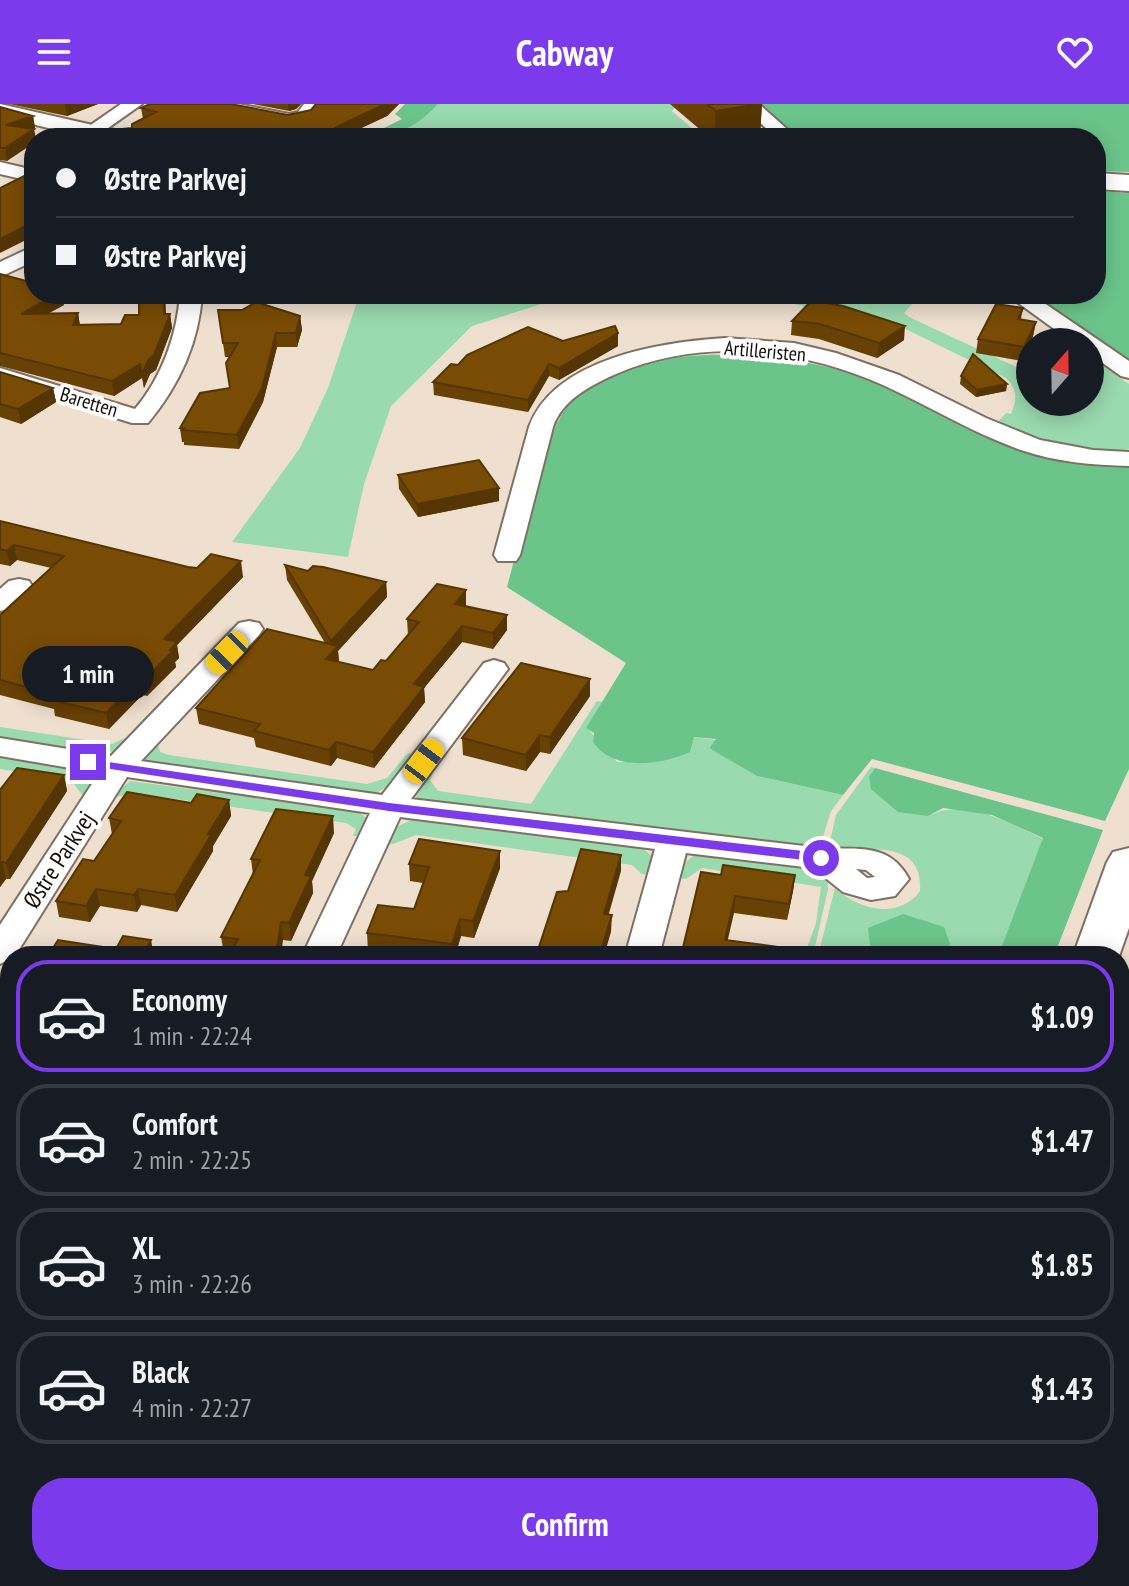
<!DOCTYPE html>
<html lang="en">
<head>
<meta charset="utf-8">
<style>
	body { margin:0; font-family:"PT Sans Narrow",sans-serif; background:#20242c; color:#f1f3f6; height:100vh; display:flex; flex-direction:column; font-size:30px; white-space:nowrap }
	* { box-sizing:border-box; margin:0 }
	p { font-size:26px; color:#9ea1a6 }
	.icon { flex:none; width:44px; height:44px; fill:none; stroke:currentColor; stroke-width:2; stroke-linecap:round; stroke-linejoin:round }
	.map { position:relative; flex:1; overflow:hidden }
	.side { position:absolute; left:0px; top:842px; width:1130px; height:640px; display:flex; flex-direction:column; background:#171b24; border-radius:32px 32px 0 0; box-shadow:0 4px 20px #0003 }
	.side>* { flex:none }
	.banner { position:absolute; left:24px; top:24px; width:1082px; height:176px; border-radius:32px; box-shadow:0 4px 20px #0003; display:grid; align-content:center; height:176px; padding:0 32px; background:#171b24 }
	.needle { width:52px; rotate:20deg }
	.fabs { position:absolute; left:1016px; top:224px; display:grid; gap:16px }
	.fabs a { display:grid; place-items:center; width:88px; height:88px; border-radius:50%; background:#171b24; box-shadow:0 4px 20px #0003; font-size:40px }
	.end { position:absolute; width:36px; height:36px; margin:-18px; border:10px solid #7c3aed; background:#fff; box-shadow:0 0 0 4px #fff }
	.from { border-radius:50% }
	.bubble { position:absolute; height:56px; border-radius:28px; background:#171b24; box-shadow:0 4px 20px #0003; font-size:26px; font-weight:700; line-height:56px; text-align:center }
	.car { position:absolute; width:24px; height:48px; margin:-24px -12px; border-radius:10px; box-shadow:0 0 6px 2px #0007; background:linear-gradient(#f5c518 24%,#345 0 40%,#f5c518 0 76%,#345 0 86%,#f5c518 0) }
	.banner b { display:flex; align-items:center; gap:28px; height:76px; font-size:30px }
	.banner b+b { border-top:2px solid #363941 }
	.banner i { width:20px; height:20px; background:#f1f3f6 }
	ul { padding:14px 0 0; list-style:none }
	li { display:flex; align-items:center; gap:24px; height:112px; margin:0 16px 12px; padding:0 16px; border:4px solid #363941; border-radius:32px }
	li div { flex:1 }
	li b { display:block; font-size:30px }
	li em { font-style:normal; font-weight:700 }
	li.selected { border-color:#7c3aed }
	li>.icon { width:72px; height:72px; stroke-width:1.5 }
	.primary-button { display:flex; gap:16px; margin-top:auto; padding:16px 32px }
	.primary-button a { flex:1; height:92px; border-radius:32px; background:#7c3aed; color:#fff; font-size:32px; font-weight:700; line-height:92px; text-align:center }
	header { display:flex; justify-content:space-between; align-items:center; height:104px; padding:0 32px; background:#7c3aed; color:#fff; font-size:36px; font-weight:700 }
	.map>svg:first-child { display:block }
</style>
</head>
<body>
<header><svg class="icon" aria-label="menu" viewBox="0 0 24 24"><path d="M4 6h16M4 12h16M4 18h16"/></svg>Cabway<svg class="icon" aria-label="heart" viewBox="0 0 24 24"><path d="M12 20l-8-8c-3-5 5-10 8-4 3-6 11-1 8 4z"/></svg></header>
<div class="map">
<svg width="1129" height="1482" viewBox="0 0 1129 1482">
	<rect width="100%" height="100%" fill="#eedfcf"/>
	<path fill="#99daae" d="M 438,0 L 693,0 L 675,3 L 672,7 L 703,34 L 388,34 L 420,16 Z
		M 355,190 L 603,190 L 563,193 L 472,222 L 391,302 L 364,380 L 348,453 L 232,438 L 300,344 L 328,284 L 357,198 Z
		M 751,190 L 899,190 L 912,200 L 904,209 L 911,214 L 1027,268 L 1030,266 L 1030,298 L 1090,298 L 1090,253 L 1129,280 L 1129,345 C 1084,355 1038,337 998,318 L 1006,309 L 1011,310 C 1017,294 1018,287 1006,274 L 883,214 L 852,213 Z
		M 597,597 L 602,598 L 587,624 L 617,658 L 675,654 L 694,633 L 716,636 L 709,643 L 757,672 L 843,691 L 831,707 L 820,742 L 806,743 L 416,696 L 417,684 L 427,668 L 433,670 L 430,676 L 438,687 L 531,700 Z
		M 147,611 L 151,613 L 116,646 L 99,651 L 0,634 L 0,623 L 112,640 L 129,632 Z
		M 157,632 L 164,635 L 158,641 L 160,648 L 169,651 L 367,680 L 387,674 L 408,649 L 413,650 C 401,666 390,686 370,691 L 142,657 L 144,646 Z
		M 0,653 L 94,670 L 97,681 L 83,703 L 76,704 L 83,692 L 72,677 L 0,665 Z
		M 871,663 L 875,664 L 869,674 L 928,712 C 965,693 1008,718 1043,735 L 998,852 L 818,852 L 835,784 C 858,806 899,816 920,787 C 924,731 861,750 829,742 L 836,711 Z
		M 130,677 L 359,708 L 366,714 L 367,721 L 360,732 L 353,732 L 356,725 L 346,719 L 133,689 L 111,694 Z
		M 411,716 L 642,744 L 656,755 L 652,771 L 642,770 L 632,761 L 416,731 L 393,740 L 387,739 L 396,723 Z
		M 696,750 L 813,764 L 827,772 L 828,785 L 813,852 L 804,852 L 816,819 L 821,783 L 702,764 L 686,775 L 679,774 L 683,760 Z
		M 10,1302 L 10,1401 L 0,1399 L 0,1320 Z
		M 256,1472 L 406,1472 L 455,1482 L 281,1482 Z
		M 557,1472 L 750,1472 L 759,1482 L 573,1482 Z"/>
	<path fill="#6bc58b" d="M 405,0 L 438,0 C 411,29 389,34 351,34 L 374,29 L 402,15 L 395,10 Z
		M 755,0 L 1129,0 L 1129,68 L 1096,67 L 1096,34 L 795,34 Z
		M 1096,87 L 1129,89 L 1129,259 L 1028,190 L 1096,190 Z
		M 752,250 C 792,256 833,261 871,276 C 961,314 1026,364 1129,362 L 1129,665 L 1105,717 L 872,655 L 843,691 L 757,672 L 709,644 L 716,635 L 694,633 L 690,648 C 661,661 613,668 593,638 L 594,629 L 586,624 L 626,559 L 507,483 C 519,440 544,321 575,293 C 621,250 693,251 752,250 Z
		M 875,664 L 1103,726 L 1054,852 L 998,852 L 1043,734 L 992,711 L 943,704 L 928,712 L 898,708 L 871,685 L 869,673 Z
		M 903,810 L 944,823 L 950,840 L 944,852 L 871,850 L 868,824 Z
		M 1129,869 L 1129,1259 L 1120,1249 L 1120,897 Z
		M 0,1230 L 10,1232 L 10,1302 L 0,1320 Z"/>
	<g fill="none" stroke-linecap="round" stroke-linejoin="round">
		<defs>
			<path id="street" d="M 121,0 L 142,0 L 94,34 L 72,34 Z
				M 201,0 L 238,0 L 289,10 L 298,8 L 304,0 L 323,0 L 310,16 L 289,20 L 210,5 Z
				M 739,0 L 759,0 L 797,34 L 777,34 Z
				M 0,58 L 34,66 L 34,78 L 0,70 Z
				M 34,142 L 34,157 L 0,173 L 0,158 Z
				M 180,190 L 202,190 C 199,238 179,282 148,319 L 132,319 L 0,278 L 0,264 L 135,305 C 162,273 177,231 180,190 Z
				M 1006,190 L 1031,190 L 1129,257 L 1129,274 L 1121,272 L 1090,250 L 1090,238 L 1072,238 Z
				M 725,234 L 794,239 L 836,249 L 899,271 L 986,314 L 1040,336 L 1093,346 L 1129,348 L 1129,362 C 1092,361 1056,358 1021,346 C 973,329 929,302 883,281 C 801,244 700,233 616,270 C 591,281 562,296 553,323 L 520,451 L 516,457 L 498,457 L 494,451 L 529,323 C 554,254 662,238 725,234 Z
				M 19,475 L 29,477 L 33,483 L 10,505 L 0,507 L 0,485 L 9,477 Z
				M 249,517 L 259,519 L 263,525 L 259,531 L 141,657 L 382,691 L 484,559 L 494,556 L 504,559 L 508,565 L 411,695 L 821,744 C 858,746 889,738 909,775 L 895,792 L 871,796 L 843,788 L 813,764 L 686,749 L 659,852 L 625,852 L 655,745 L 400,713 L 336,852 L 302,852 L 370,709 L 127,673 L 15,852 L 0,860 L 0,821 L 99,669 L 0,652 L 0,634 L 111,652 L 239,519 ZM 856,765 L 866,766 L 875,773 L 867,774 Z
				M 0,1393 L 10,1394 L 10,1434 L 0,1433 Z
				M 500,1472 L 563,1472 L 567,1482 L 505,1482 Z"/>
			<path id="secondary" d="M 0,0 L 128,29 L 132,34 L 88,34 L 0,12 Z
				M 1096,69 L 1129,71 L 1129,87 L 1096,85 Z
				M 0,1151 L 10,1153 L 10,1197 L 0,1195 Z
				M 1120,1320 L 1129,1323 L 1129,1375 L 1120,1372 Z
				M 1120,1381 L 1129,1381 L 1129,1437 L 1120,1437 Z"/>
			<path id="primary" d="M 1129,744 L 1129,824 L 1119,852 L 1073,852 L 1107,758 L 1113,748 Z
				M 870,1472 L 962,1472 L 967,1482 L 875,1482 Z
				M 976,1472 L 1066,1472 L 1061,1482 L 971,1482 Z"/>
		</defs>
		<use href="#street" stroke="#7e7163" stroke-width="4"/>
		<use href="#secondary" stroke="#7e7163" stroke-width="4"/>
		<use href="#primary" stroke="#7e7163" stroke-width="4"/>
		<use href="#street" fill="#fff" fill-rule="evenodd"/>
		<use href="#secondary" fill="#fff" fill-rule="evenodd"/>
		<use href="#primary" fill="#fff" fill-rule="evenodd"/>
	</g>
	<path fill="#684104" d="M 9,0 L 98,0 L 67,12 Z
		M 253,0 L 301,0 L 296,5 L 289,7 Z
		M 316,0 L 399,0 L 387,12 L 340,34 L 103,34 L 132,24 L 143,15 L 141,4 L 288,11 L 311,6 Z
		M 670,0 L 762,0 L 760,30 L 735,34 L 710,34 Z
		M 0,3 L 33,12 L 35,24 L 31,25 L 7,57 L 0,56 Z
		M 0,170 L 64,201 L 48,209 L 78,209 L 80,221 L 121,220 L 139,211 L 139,190 L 165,190 L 166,210 L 170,210 L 172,224 L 156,266 L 150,270 L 144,284 L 142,274 L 114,292 L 0,262 Z
		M 812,196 L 904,236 L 877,254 L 819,235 L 791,231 L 792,217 Z
		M 1023,204 L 1021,215 L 1036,218 L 1033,232 L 1022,257 L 976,249 L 978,235 Z
		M 218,206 L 300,212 L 302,226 L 297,243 L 277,243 L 263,298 L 239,345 L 184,341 L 184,338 L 182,338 L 180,324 L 229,284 L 229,253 L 225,253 Z
		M 563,237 L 618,242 L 559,276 L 549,272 L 528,308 L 434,291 L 433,278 L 458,261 Z
		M 0,268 L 53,284 L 56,298 L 21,320 L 0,313 Z
		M 961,272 L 1007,280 L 1006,287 L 976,293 L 960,280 Z
		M 398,371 L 499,397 L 418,413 L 399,385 Z
		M 0,417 L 188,463 L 243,473 L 177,541 L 179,554 L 175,558 L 176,563 L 147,592 L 142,591 L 109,625 L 55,612 L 54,605 L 0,591 L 0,511 L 51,464 L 17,456 L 10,462 L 0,460 Z
		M 285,461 L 308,467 L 386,478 L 387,493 L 338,547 L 339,558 L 373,566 L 386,557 L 408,531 L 407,515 L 466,502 L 507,511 L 507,526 L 493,545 L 462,538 L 424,584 L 425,598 L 374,664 L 337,654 L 331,662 L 256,643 L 254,634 L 199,620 L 196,604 L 325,539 L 287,476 Z
		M 590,575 L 590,592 L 550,650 L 540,648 L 526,667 L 463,651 L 462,634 Z
		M 64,671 L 67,687 L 10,775 L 6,775 L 0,783 L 0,686 Z
		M 229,696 L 231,712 L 213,742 L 213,747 L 177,808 L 141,801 L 137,808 L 100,802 L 90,818 L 59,813 L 56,797 L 94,757 L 112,730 L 109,714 L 191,699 Z
		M 334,729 L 312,777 L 313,789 L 291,837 L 283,836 L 230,851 L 224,850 L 221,833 L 253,771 L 251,755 Z
		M 500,747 L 500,764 L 474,834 L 461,832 L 455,852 L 409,852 L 368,847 L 367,829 L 414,805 L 423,779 L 410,777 L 409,760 Z
		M 721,771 L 795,771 L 793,787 L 787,816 L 734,809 L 681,852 Z
		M 0,969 L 10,971 L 10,1018 L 0,1016 Z"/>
	<path fill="#553504" d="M 65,0 L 98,0 L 67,12 Z
		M 288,0 L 301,0 L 296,5 L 289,7 Z
		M 385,0 L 399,0 L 387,12 L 340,34 L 318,34 L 339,22 Z
		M 762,0 L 760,30 L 735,34 L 714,34 L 716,7 Z
		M 33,12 L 35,24 L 8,34 L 6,21 Z
		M 34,25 L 36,34 L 34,34 L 34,39 L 7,57 L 5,44 Z
		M 34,118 L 34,132 L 0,149 L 0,135 Z
		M 56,190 L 62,190 L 64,201 L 24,223 L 21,210 Z
		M 62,190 L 83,190 L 64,200 Z
		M 164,190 L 165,190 L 166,220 L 170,210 L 172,224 L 156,266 L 150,270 L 144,284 L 142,270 L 164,210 Z
		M 78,209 L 80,223 L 73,221 Z
		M 300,212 L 302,226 L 297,243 L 296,229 Z
		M 1036,218 L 1033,232 L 1022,257 L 1024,243 Z
		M 905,222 L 904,236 L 877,254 L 879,239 Z
		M 276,229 L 277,243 L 263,298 L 239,345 L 237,331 Z
		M 618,229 L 618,242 L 559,276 L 559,264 Z
		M 140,260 L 142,274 L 114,292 L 112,277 Z
		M 549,260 L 549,272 L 528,308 L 528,296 Z
		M 1007,280 L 1006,287 L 976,293 L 977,286 Z
		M 53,284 L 56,298 L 21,320 L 18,305 Z
		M 499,384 L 499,397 L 418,413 L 417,400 Z
		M 14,441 L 17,456 L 10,462 L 7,447 Z
		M 241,457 L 243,473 L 177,541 L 179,554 L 175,558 L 176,563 L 147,592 L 144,576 L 164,535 Z
		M 386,478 L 387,493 L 338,547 L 339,558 L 326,555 L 332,548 L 331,537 Z
		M 466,486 L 466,502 L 455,500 Z
		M 507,511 L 507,526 L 493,545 L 493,529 Z
		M 462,522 L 462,538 L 424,584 L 425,598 L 374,664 L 373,648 L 414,580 Z
		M 139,575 L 142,591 L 109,625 L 106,609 Z
		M 590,575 L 590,592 L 550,650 L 550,633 Z
		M 540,631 L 540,648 L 526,667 L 526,651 Z
		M 336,638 L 337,654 L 331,662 L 329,646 Z
		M 64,671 L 67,687 L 10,775 L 6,759 Z
		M 229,696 L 231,712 L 213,742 L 213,747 L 177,808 L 175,791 L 208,730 Z
		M 333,712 L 334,729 L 312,777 L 313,789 L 291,837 L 289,819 L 305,771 Z
		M 500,747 L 500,764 L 474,834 L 473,817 Z
		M 621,751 L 621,767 L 604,827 L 604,810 Z
		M 2,758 L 6,775 L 0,783 L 0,761 Z
		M 795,771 L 793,787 L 787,816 L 789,800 Z
		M 96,785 L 100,802 L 90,818 L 86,802 Z
		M 138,785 L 141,801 L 137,808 L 134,791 Z
		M 735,792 L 734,809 L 724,852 L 725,836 Z
		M 612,811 L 611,828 L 604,852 L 599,852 Z
		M 460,815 L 461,832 L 455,852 L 452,852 L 452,840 Z
		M 281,818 L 283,836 L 281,852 L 272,852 Z
		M 151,836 L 154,852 L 142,852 Z"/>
	<path fill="#794c05" stroke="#553504" stroke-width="2" d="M 150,0 L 231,0 L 288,11 L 311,6 L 316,0 L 385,0 L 339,22 L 318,34 L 103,34 L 122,25 L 132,24 L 132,20 L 156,8 L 141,4 Z
		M 707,0 L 760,0 L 716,7 Z
		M 0,3 L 33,12 L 6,21 L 34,25 L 5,44 L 0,44 Z
		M 34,67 L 34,118 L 0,135 L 0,84 Z
		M 0,170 L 34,179 L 34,190 L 56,190 L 21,210 L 78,209 L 73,221 L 121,220 L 125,211 L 139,211 L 139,190 L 164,190 L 164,210 L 170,210 L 154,251 L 148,256 L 142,270 L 140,260 L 112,277 L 0,249 Z
		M 812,196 L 843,202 L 905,222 L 879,239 L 820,220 L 792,217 Z
		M 256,198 L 300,212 L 296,229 L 276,229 L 262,284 L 237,331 L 182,326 L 184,324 L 180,324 L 200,289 L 230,284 L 226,259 L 238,239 L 223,239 L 218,206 L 242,206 Z
		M 996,200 L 1023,204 L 1018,215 L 1036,218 L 1024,243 L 978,235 Z
		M 615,222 L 618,229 L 559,264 L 549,260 L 528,296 L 433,278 L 451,260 L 458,261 L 467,251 L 528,223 L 563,237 Z
		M 973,250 L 1007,280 L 977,286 L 961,272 Z
		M 0,268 L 53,284 L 18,305 L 0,300 Z
		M 479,356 L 499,384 L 417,400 L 398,371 Z
		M 0,417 L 188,463 L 197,464 L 211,450 L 241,457 L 164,535 L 177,538 L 170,546 L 173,547 L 144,576 L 139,575 L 106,609 L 52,596 L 57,591 L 0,576 L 0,511 L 64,452 L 14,441 L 7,447 L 0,445 Z
		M 285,461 L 308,467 L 313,462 L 323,463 L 386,478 L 331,537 Z
		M 437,480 L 466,486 L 455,500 L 507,511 L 493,529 L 462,522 L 414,580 L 424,583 L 373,648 L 336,638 L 329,646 L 254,627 L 260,620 L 196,604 L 267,525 L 338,542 L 326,555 L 373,566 L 381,556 L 386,557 L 419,518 L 407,515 Z
		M 521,559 L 590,575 L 550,633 L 540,631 L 526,651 L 462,634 Z
		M 17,664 L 64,671 L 6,759 L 2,758 L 0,761 L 0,686 Z
		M 127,688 L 191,699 L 197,690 L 229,696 L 208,730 L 211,731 L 175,791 L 138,785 L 134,791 L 96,785 L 86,802 L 56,797 L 83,755 L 94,757 L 121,717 L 109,714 Z
		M 276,705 L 333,712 L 305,771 L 311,772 L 289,819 L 281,818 L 278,839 L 272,852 L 229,852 L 238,835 L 221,833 L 260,756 L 251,755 Z
		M 419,735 L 500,747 L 473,817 L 460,815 L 452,840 L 367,829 L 378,801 L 414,805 L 429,763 L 409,760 Z
		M 581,745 L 621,751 L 604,810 L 612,811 L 599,852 L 536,852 L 557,788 L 568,787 Z
		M 723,761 L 795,771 L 789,800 L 735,792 L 725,836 L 786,844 L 784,852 L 681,852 L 701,768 L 721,771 Z
		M 123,832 L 151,836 L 142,852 L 48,852 L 58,836 L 116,845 Z
		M 0,969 L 10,971 L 10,1003 L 0,1002 Z
		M 0,1454 L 10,1461 L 10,1472 L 25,1472 L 39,1482 L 0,1482 Z
		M 182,1472 L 236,1472 L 256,1482 L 175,1482 Z
		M 335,1472 L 342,1472 L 364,1482 L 329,1482 Z"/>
	<path fill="#7c3aed" d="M 88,655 L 389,699 L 821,749 L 828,754 L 821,758 L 389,707 L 84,661 L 82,658 Z"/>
	<g text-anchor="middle" stroke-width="8" stroke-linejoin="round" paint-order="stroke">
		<g font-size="20" fill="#130e09" stroke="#fff">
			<text transform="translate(765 247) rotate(5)" y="7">Artilleristen</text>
			<text transform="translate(89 298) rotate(17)" y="7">Baretten</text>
		</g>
		<g font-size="24" fill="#130e09" stroke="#fff">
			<text transform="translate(59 756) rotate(-57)" y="8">Østre Parkvej</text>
		</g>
	</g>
</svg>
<div class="fabs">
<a><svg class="needle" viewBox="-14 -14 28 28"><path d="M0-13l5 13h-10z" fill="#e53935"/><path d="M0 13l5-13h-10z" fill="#9ea1a6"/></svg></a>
</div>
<i class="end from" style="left:821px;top:754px"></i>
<i class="end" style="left:88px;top:658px"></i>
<div class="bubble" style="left:22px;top:542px;width:132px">1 min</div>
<i class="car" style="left:227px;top:549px;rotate:224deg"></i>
<i class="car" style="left:424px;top:657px;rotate:37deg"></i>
<div class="banner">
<b><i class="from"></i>Østre Parkvej</b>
<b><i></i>Østre Parkvej</b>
</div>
<section class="side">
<ul>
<li class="selected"><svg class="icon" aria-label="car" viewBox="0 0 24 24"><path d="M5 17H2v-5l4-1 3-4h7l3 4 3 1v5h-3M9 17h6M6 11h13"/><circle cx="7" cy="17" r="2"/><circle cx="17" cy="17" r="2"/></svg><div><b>Economy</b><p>1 min · 22:24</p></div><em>$1.09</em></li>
<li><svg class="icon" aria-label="car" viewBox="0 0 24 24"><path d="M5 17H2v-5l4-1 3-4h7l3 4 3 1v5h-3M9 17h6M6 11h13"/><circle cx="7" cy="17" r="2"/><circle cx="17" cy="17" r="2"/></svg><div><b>Comfort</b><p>2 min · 22:25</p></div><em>$1.47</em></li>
<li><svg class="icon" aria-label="car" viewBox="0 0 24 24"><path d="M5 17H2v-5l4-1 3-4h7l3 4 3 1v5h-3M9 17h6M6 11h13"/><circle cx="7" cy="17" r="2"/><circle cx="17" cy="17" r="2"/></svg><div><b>XL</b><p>3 min · 22:26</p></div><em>$1.85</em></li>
<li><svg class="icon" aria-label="car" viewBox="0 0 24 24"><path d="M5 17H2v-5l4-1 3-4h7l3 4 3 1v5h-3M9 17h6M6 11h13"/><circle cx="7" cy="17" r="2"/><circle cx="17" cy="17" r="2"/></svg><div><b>Black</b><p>4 min · 22:27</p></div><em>$1.43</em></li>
</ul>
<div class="primary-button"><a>Confirm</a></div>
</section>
</div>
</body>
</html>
